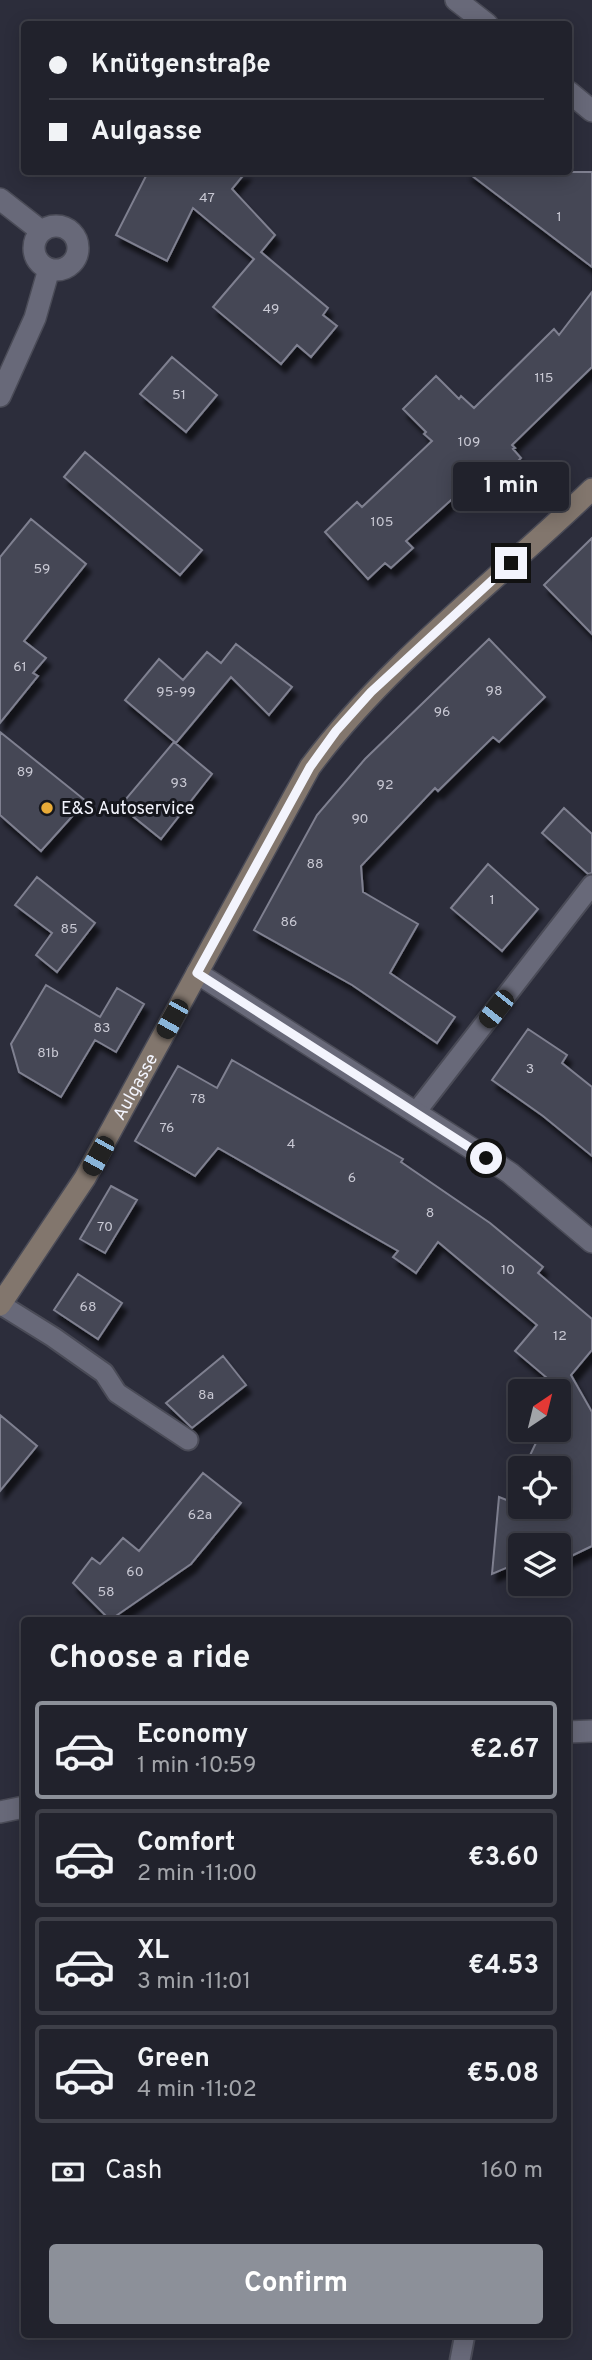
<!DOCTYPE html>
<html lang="en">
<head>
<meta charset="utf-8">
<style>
	body { margin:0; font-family:Overpass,sans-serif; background:#2d2f38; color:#f1f3f6; height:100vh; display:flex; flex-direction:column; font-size:26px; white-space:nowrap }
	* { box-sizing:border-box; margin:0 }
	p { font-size:23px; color:#a2a4a9 }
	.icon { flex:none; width:38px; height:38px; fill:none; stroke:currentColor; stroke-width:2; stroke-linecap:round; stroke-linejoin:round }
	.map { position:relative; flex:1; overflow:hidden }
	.side { position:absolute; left:21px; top:1617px; width:550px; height:721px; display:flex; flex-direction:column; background:#21222c; border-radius:7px; box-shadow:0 4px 18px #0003,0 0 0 2px #3e3f48 }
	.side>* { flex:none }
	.hud { position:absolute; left:21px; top:21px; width:551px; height:154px; border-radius:7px; box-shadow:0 4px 18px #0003,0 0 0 2px #3e3f48; display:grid; align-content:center; height:154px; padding:0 28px; background:#21222c }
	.needle { width:46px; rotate:35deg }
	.controls { position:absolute; left:508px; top:1379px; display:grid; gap:14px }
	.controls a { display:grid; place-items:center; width:63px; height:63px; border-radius:7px; background:#21222c; box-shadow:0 4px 18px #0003,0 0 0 2px #3e3f48; font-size:35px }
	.end { position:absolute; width:32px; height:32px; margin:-16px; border:9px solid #f3f4fd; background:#111; box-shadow:0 0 0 4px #111 }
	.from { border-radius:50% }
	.bubble { position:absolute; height:49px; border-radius:7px; background:#21222c; box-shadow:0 4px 18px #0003,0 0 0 2px #3e3f48; font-size:23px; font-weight:700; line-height:49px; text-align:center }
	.car { position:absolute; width:21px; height:42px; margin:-21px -10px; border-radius:9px; box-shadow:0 0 5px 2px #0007; background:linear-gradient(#222 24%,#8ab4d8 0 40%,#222 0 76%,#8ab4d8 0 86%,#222 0) }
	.hud b { display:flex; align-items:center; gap:24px; height:66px; font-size:26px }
	.hud b+b { border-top:2px solid #3e3f48 }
	.hud i { width:18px; height:18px; background:#f1f3f6 }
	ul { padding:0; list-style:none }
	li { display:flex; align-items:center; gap:21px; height:98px; margin:0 14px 10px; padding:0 14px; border:4px solid #3e3f48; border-radius:7px }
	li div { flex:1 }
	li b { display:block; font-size:26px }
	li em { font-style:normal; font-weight:700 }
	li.selected { border-color:#8c9099 }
	li>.icon { width:63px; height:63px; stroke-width:1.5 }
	h2 { padding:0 28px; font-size:32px; line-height:84px }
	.pay { display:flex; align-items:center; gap:18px; height:77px; padding:0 28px; font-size:26px }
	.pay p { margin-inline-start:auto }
	.action { display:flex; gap:14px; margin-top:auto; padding:14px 28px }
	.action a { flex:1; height:80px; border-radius:7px; background:#8c9099; color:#fff; font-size:28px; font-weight:700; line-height:80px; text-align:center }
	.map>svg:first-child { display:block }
</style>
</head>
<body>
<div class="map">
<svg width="592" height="2360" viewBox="0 0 592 2360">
	<defs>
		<filter id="shadow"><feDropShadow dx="4.5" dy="8" stdDeviation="2" flood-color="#0009"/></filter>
	</defs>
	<rect width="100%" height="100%" fill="#2c2d3b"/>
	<path fill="#454655" stroke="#7f8090" stroke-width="2" filter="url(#shadow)" d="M 148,172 L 246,172 L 232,189 L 275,235 L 261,252 L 328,308 L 323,315 L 337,326 L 311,357 L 297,345 L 281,364 L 213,307 L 254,259 L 193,208 L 167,261 L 116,235 Z
		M 467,172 L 592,172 L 592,267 Z
		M 592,292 L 592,367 L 512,445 L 515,448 L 513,449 L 521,458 L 487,493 L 472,481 L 406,541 L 413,548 L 391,568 L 385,563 L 368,579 L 325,532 L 357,502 L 362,507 L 432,441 L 424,434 L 426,432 L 403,409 L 436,376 L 459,399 L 461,396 L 474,408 L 554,329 L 559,335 Z
		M 172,357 L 217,395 L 186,432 L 140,394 Z
		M 85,452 L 202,550 L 180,575 L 64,477 Z
		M 31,519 L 86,564 L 24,641 L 46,658 L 33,673 L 38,676 L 0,723 L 0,557 Z
		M 592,538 L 592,634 L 544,585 Z
		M 489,639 L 545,697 L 499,742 L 493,737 L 438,791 L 435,788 L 361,866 L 363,892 L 418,924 L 390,973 L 455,1017 L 437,1043 L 352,985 L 254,930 L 317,815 L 365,759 Z
		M 236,644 L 292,687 L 269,715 L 231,677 L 176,743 L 125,700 L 159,659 L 183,680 L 207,652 L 221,663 Z
		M 0,732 L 86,801 L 41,851 L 0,815 Z
		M 174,742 L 212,774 L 161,839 L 120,806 Z
		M 564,808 L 592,834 L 592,873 L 588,874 L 542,833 Z
		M 488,864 L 538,909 L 502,951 L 451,908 Z
		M 37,877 L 95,923 L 57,972 L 36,955 L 52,933 L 15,905 Z
		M 46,985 L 100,1017 L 117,988 L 144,1004 L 116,1052 L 95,1040 L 61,1097 L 19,1072 L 11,1044 Z
		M 528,1029 L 567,1055 L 562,1063 L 592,1087 L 592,1156 L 543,1116 L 492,1080 Z
		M 232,1060 L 403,1159 L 401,1162 L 490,1223 L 543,1267 L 538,1273 L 592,1319 L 592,1350 L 571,1375 L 592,1412 L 592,1546 L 563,1560 L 558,1545 L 520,1545 L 520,1562 L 492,1574 L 499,1497 L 509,1501 L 520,1478 L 520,1507 L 558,1507 L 558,1468 L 524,1468 L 542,1430 L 558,1430 L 558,1395 L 563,1386 L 560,1389 L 515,1351 L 537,1325 L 438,1242 L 416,1273 L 393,1257 L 398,1251 L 218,1148 L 195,1176 L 135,1141 L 178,1066 L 217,1088 Z
		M 111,1186 L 137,1200 L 105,1253 L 80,1239 Z
		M 78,1274 L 122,1303 L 98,1339 L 54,1310 Z
		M 223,1356 L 246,1385 L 192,1428 L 166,1403 Z
		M 0,1415 L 37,1446 L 0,1491 Z
		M 203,1473 L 241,1503 L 191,1564 L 110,1620 L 73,1583 L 92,1558 L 100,1564 L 123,1538 L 139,1551 Z"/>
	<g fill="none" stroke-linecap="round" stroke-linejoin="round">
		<defs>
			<path id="service" d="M 416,1112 L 592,885
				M 0,1304 L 53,1337 L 104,1373 L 117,1393 L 188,1440
				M 460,2360 L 465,2334"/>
			<path id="minor" d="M 456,0 L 487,24
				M 569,92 L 592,111
				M 0,199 L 41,231
				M34 248a22 22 0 1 1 44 0a22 22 0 1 1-44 0Z
				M 0,396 L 35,318 L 49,269
				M 197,973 L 510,1173 L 592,1242
				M 567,1732 L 592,1731
				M 0,1812 L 24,1807"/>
			<g id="secondary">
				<path id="s1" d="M 0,1305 L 85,1178 L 310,767 C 389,661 497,581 592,489"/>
			</g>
		</defs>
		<use href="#service" stroke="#4a4b57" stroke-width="23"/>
		<use href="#minor" stroke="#4a4b57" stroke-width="24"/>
		<use href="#secondary" stroke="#4a4b57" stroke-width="24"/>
		<use href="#service" stroke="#686979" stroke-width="19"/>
		<use href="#minor" stroke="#686979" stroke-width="21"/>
		<use href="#secondary" stroke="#82766d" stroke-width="21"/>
	</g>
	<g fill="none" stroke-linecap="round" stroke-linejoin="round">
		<path stroke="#f3f4fd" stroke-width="9" d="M 486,1158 L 197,973 L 310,767 L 336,731 L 371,692 L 511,563"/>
	</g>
	<circle fill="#e9ab38" stroke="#15161c" stroke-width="2.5" cx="47" cy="808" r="7"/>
	<g text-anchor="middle" stroke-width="6" stroke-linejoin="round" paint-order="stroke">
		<g font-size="14" fill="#c8c8d3">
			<text x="207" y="202">47</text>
			<text x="559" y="221">1</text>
			<text x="271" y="313">49</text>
			<text x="544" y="382">115</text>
			<text x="179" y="399">51</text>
			<text x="469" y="446">109</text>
			<text x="382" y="526">105</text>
			<text x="42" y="573">59</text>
			<text x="20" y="671">61</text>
			<text x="494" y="695">98</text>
			<text x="176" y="696">95-99</text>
			<text x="442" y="716">96</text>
			<text x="25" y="776">89</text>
			<text x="179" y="787">93</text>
			<text x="385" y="789">92</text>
			<text x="360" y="823">90</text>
			<text x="315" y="868">88</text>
			<text x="492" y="904">1</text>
			<text x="289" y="926">86</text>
			<text x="69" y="933">85</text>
			<text x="102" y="1032">83</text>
			<text x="48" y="1057">81b</text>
			<text x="530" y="1073">3</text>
			<text x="198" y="1103">78</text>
			<text x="167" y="1132">76</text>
			<text x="291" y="1148">4</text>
			<text x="352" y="1182">6</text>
			<text x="430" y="1217">8</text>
			<text x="105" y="1231">70</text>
			<text x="508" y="1274">10</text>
			<text x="88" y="1311">68</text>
			<text x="560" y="1340">12</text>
			<text x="206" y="1399">8a</text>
			<text x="200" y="1519">62a</text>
			<text x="135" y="1576">60</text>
			<text x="106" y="1596">58</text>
		</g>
		<g font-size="18" fill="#f3f4fd" stroke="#15161c" text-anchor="start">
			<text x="61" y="814">E&amp;S Autoservice</text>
		</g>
		<g font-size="18" fill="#f3f4fd" stroke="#15161c">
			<text dy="6" stroke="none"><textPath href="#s1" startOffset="257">Aulgasse</textPath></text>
		</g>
	</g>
</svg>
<div class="controls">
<a><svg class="needle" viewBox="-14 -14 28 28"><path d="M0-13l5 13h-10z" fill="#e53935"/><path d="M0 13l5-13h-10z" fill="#a2a4a9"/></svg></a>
<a><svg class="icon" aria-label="locate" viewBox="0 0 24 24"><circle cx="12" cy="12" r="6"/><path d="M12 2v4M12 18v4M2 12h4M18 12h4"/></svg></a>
<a><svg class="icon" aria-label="layers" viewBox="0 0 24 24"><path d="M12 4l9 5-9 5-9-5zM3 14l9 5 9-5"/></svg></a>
</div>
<i class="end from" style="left:486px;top:1158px"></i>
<i class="end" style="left:511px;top:563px"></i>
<div class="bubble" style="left:453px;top:462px;width:116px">1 min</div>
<i class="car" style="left:496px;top:1009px;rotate:218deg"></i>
<i class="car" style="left:172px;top:1019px;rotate:209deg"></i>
<i class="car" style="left:98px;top:1156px;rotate:209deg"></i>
<div class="hud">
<b><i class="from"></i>Knütgenstraße</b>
<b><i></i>Aulgasse</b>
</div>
<section class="side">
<h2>Choose a ride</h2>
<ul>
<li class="selected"><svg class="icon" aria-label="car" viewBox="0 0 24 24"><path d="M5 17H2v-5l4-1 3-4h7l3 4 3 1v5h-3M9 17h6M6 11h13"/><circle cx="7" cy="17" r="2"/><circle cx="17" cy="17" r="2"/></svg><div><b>Economy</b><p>1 min · 10:59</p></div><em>€2.67</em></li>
<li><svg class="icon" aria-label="car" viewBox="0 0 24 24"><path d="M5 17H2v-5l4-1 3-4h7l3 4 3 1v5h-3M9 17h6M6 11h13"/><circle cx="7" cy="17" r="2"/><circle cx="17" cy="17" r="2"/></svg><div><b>Comfort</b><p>2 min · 11:00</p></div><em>€3.60</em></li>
<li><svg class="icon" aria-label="car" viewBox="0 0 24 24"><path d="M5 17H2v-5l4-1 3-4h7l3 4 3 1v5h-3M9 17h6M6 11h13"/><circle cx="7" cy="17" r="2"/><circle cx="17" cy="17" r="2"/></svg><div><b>XL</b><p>3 min · 11:01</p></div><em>€4.53</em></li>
<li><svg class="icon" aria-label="car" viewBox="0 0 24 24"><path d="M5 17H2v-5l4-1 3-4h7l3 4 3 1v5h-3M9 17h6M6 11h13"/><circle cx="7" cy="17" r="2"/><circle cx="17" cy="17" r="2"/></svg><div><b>Green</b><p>4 min · 11:02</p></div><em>€5.08</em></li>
</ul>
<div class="pay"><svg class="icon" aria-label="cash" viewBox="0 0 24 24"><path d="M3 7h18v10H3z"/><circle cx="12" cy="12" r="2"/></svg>Cash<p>160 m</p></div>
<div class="action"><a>Confirm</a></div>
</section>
</div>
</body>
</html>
